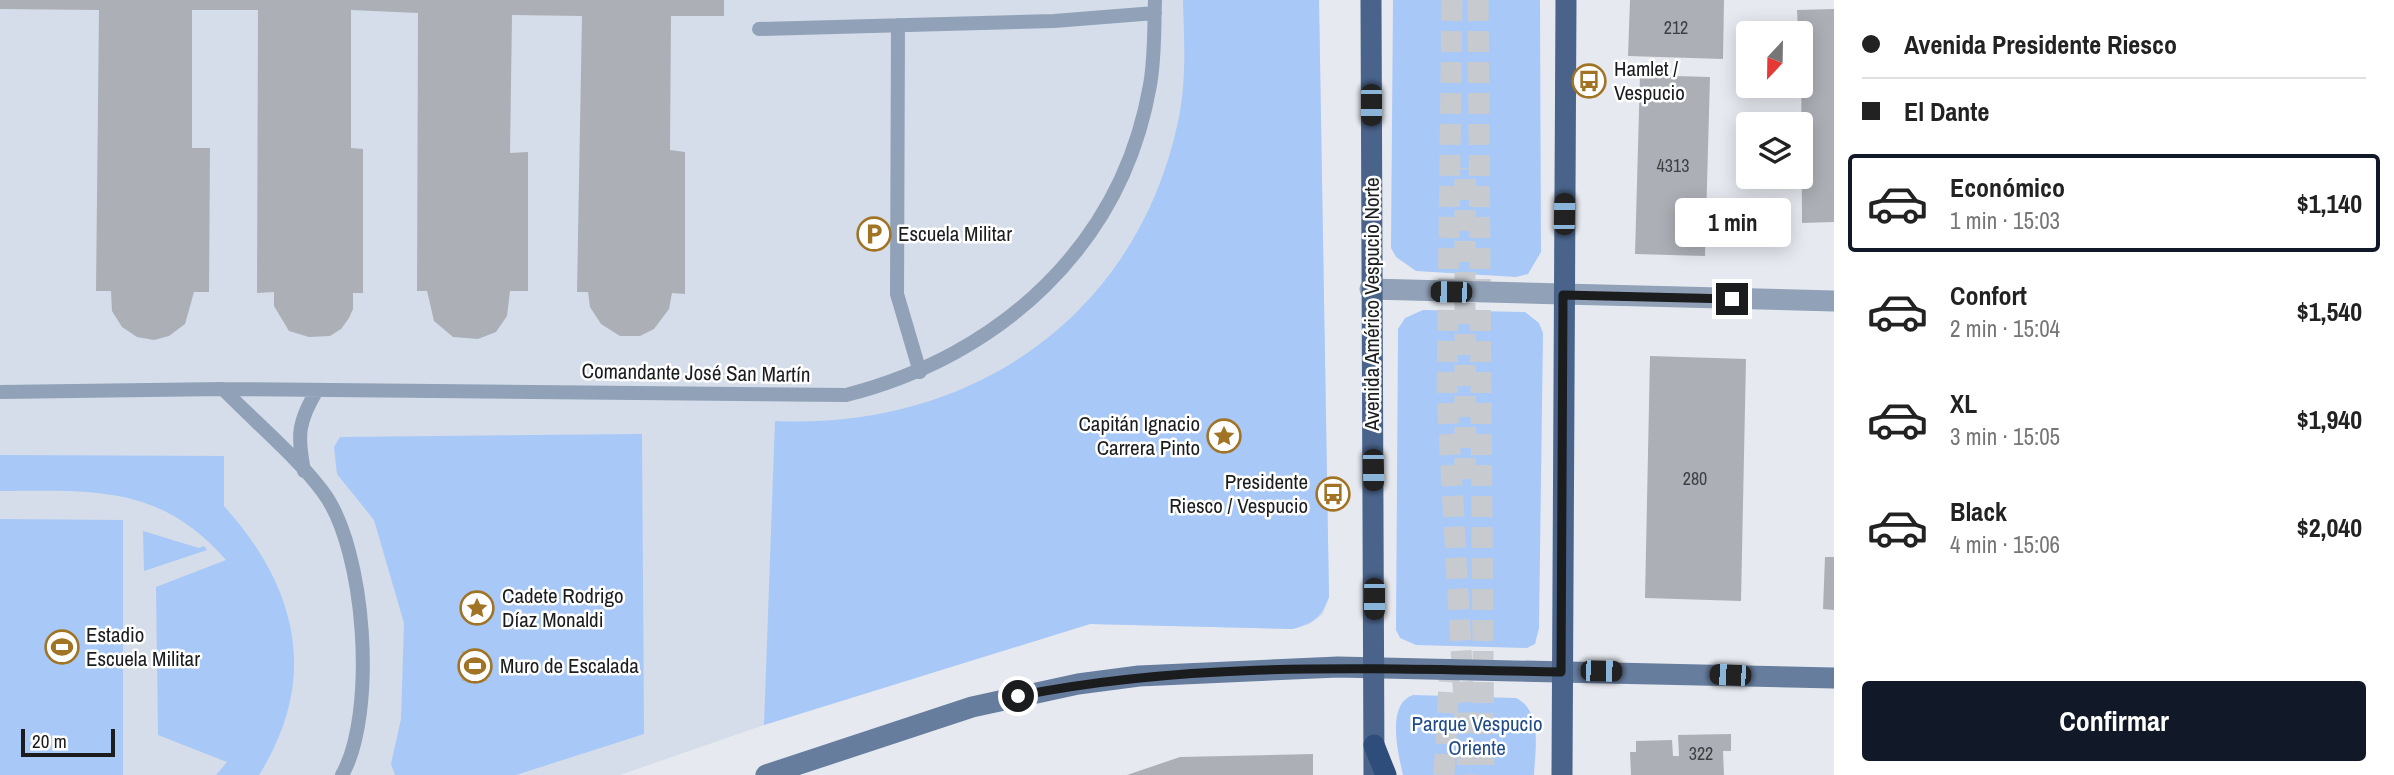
<!DOCTYPE html>
<html lang="es">
<head>
<meta charset="utf-8">
<style>
	body { margin:0; font-family:"Archivo Narrow",sans-serif; background:#f2f2f2; color:#222; height:100vh; display:flex; flex-direction:column; font-size:26px; white-space:nowrap }
	* { box-sizing:border-box; margin:0 }
	p { font-size:23px; color:#767676 }
	.icon { flex:none; width:38px; height:38px; fill:none; stroke:currentColor; stroke-width:2; stroke-linecap:round; stroke-linejoin:round }
	.map { position:relative; flex:1; overflow:hidden }
	.details { display:flex; flex-direction:column; background:#fff; width:560px }
	.details>* { flex:none }
	.banner { display:grid; align-content:center; height:154px; padding:0 28px; background:#fff }
	.needle { width:46px; rotate:202deg }
	.tools { position:absolute; left:1736px; top:21px; display:grid; gap:14px }
	.tools a { display:grid; place-items:center; width:77px; height:77px; border-radius:7px; background:#fff; box-shadow:0 4px 18px #0003; font-size:35px }
	.scale { position:absolute; left:21px; bottom:18px; width:94px; box-sizing:border-box; padding-left:7px; border:4px solid #1a1c1e; border-top:0; font-size:19px; line-height:24px; white-space:nowrap; color:#1a1c1e; -webkit-text-stroke:5px #fff; paint-order:stroke }
	.end { position:absolute; width:32px; height:32px; margin:-16px; border:9px solid #1a1c1e; background:#fff; box-shadow:0 0 0 4px #fff }
	.from { border-radius:50% }
	.bubble { position:absolute; height:49px; border-radius:7px; background:#fff; box-shadow:0 4px 18px #0003; font-size:23px; font-weight:800; line-height:49px; text-align:center }
	.car { position:absolute; width:21px; height:42px; margin:-21px -10px; border-radius:9px; box-shadow:0 0 5px 2px #0007; background:linear-gradient(#222 24%,#8ab4d8 0 40%,#222 0 76%,#8ab4d8 0 86%,#222 0) }
	.banner b { display:flex; align-items:center; gap:24px; height:66px; font-size:26px }
	.banner b+b { border-top:2px solid #e0e0e0 }
	.banner i { width:18px; height:18px; background:#222 }
	ul { padding:0; list-style:none }
	li { display:flex; align-items:center; gap:21px; height:98px; margin:0 14px 10px; padding:0 14px; border:4px solid transparent; border-radius:7px }
	li div { flex:1 }
	li b { display:block; font-size:26px }
	li em { font-style:normal; font-weight:800 }
	li.active { border-color:#111827 }
	li>.icon { width:63px; height:63px; stroke-width:1.5 }
	.cta { display:flex; gap:14px; margin-top:auto; padding:14px 28px }
	.cta a { flex:1; height:80px; border-radius:7px; background:#111827; color:#fff; font-size:28px; font-weight:800; line-height:80px; text-align:center }
	main { display:flex; flex:1; min-height:0 }
	.map>svg:first-child { display:block }
</style>
</head>
<body>
<main>
<div class="map">
<svg width="1834" height="775" viewBox="0 0 1834 775">
	<rect width="100%" height="100%" fill="#e6eaf0"/>
	<path fill="#d4dde9" d="M 0,0 L 1319,0 L 1329,597 L 1323,614 L 1310,624 L 1293,629 L 1090,624 L 764,725 L 620,775 L 0,775 Z"/>
	<path fill="#a8c8f8" d="M 1183,0 L 1319,0 L 1329,597 C 1322,617 1314,623 1293,629 L 1090,624 L 764,725 L 775,421 C 970,430 1136,318 1178,122 C 1187,81 1184,41 1183,0 Z
		M 1393,0 L 1540,0 L 1541,252 L 1528,274 L 1516,277 L 1416,271 L 1396,257 L 1391,248 Z
		M 1423,310 L 1525,312 L 1539,323 L 1543,333 L 1539,628 L 1535,644 L 1527,648 L 1416,645 L 1400,638 L 1396,630 L 1398,329 L 1405,318 Z
		M 642,434 L 644,734 L 516,775 L 395,775 L 391,764 L 401,719 L 404,623 L 374,520 L 337,474 L 334,447 L 340,437 Z
		M 0,455 L 224,456 L 224,506 C 297,587 320,678 259,775 L 216,775 L 227,762 L 158,735 L 156,587 L 226,560 C 160,484 92,491 0,491 Z
		M 0,519 L 123,520 L 123,775 L 0,775 Z
		M 143,531 L 199,548 L 204,546 L 207,550 L 144,571 Z
		M 1413,695 L 1516,698 C 1543,711 1535,750 1534,775 L 1403,775 C 1398,753 1386,704 1413,695 Z"/>
	<path fill="#acb0b6" d="M 0,0 L 724,0 L 724,16 L 671,16 L 670,150 L 685,152 L 685,294 L 672,293 L 669,309 L 654,329 L 640,336 L 620,336 L 601,324 L 590,307 L 588,292 L 577,292 L 582,16 L 512,15 L 510,153 L 528,152 L 528,291 L 510,291 L 507,316 L 496,332 L 478,339 L 453,337 L 434,321 L 427,291 L 417,291 L 418,13 L 351,10 L 351,148 L 363,149 L 363,293 L 353,293 L 353,309 L 349,318 L 341,329 L 330,336 L 309,337 L 289,331 L 274,306 L 274,292 L 257,293 L 258,10 L 192,10 L 192,148 L 210,148 L 209,292 L 194,292 L 185,324 L 169,336 L 154,340 L 137,337 L 122,327 L 112,311 L 111,291 L 96,291 L 99,10 L 0,9 Z
		M 1630,0 L 1724,0 L 1723,59 L 1628,56 Z
		M 1834,9 L 1834,222 L 1802,223 L 1801,33 L 1798,33 L 1797,10 Z
		M 1640,75 L 1710,77 L 1705,256 L 1635,254 Z
		M 1650,356 L 1746,359 L 1741,601 L 1645,598 Z
		M 1825,557 L 1834,557 L 1834,610 L 1823,609 Z
		M 462,651 L 487,652 L 487,681 L 462,681 Z
		M 1731,734 L 1731,751 L 1723,751 L 1724,775 L 1631,775 L 1630,752 L 1636,752 L 1636,741 L 1672,740 L 1673,756 L 1679,756 L 1678,735 Z
		M 1313,754 L 1313,775 L 1127,775 L 1180,757 Z"/>
	<g fill="none" stroke-linecap="round" stroke-linejoin="round">
		<path stroke="#c7cbd0" stroke-width="21" stroke-dasharray="21 10" stroke-linecap="butt" d="M 1452,0 L 1447,395 L 1468,775
			M 1478,0 L 1484,775
			M 1465,479 L 1465,168
			M 1444,775 L 1450,665"/>
		<path stroke="#91a1b7" stroke-width="14" d="M 898,25 L 897,294 L 920,372
			M 759,29 L 1054,21 L 1155,13
			M 223,389 C 255,422 296,456 323,492 C 366,549 377,714 342,775
			M 0,392 L 223,389 L 846,395 C 1000,356 1122,246 1150,85 C 1155,57 1154,28 1155,0
			M 304,471 C 297,435 298,422 317,390"/>
		<path stroke="#91a1b7" stroke-width="21" d="M 1370,289 L 1834,301"/>
		<path stroke="#677d9e" stroke-width="21" d="M 766,775 L 972,707 L 1078,684 L 1139,676 L 1338,667 L 1834,678"/>
		<path stroke="#49638a" stroke-width="21" d="M 1371,0 L 1374,775
			M 1562,775 L 1566,0"/>
		<path stroke="#2f4d7a" stroke-width="21" d="M 1374,745 L 1386,775"/>
	</g>
	<g fill="none" stroke-linecap="round" stroke-linejoin="round">
		<path stroke="#1a1c1e" stroke-width="9" d="M 1018,696 C 1198,660 1378,669 1561,672 L 1563,295 L 1732,299"/>
	</g>
	<defs>
		<symbol id="bus-ring" viewBox="-11 -11 22 22"><circle r="9.5" fill="#fff" stroke="#a07424" stroke-width="1.5"/><path d="M-5-6H5V4H4V6H2V4H-2V6H-4V4H-5ZM-3.5-4V0h7V-4ZM-3.5 1.2v1.5H-2V1.2ZM2 1.2v1.5H3.5V1.2Z" fill="#a07424"/></symbol>
		<symbol id="parking-ring" viewBox="-11 -11 22 22"><circle r="9.5" fill="#fff" stroke="#a07424" stroke-width="1.5"/><path d="M-3.5-5.5H1a3.5 3.5 0 0 1 0 7H-1V5.5H-3.5ZM-1-3.4V-.6H.8a1.4 1.4 0 0 0 0-2.8Z" fill="#a07424"/></symbol>
		<symbol id="sight-ring" viewBox="-11 -11 22 22"><circle r="9.5" fill="#fff" stroke="#a07424" stroke-width="1.5"/><path d="M0-6L1.8-2.2L6-1.7L2.9 1.2L3.7 5.4L0 3.3L-3.7 5.4L-2.9 1.2L-6-1.7L-1.8-2.2Z" fill="#a07424"/></symbol>
		<symbol id="stadium-ring" viewBox="-11 -11 22 22"><circle r="9.5" fill="#fff" stroke="#a07424" stroke-width="1.5"/><path d="M0-5a6.5 5 0 1 0 0 10a6.5 5 0 1 0 0-10ZM-3.5-1.8h7v3.6h-7Z" fill="#a07424"/></symbol>
	</defs>
	<g fill-rule="evenodd">
		<use href="#bus-ring" x="1570" y="62" width="38" height="38"/>
		<use href="#parking-ring" x="855" y="215" width="38" height="38"/>
		<use href="#sight-ring" x="1205" y="417" width="38" height="38"/>
		<use href="#bus-ring" x="1314" y="475" width="38" height="38"/>
		<use href="#sight-ring" x="458" y="589" width="38" height="38"/>
		<use href="#stadium-ring" x="43" y="628" width="38" height="38"/>
		<use href="#stadium-ring" x="456" y="647" width="38" height="38"/>
	</g>
	<g text-anchor="middle" stroke-width="5" stroke-linejoin="round" paint-order="stroke">
		<g font-size="18" fill="#3e4144">
			<text x="1676" y="34">212</text>
			<text x="1673" y="172">4313</text>
			<text x="1695" y="485">280</text>
			<text x="1701" y="760">322</text>
		</g>
		<g font-size="21" fill="#1a1c1e" stroke="#fff" text-anchor="start">
			<text x="1614" y="76">Hamlet /<tspan x="1614" dy="24">Vespucio</tspan></text>
			<text x="898" y="241">Escuela Militar</text>
			<text x="1200" y="431" text-anchor="end">Capitán Ignacio<tspan x="1200" dy="24">Carrera Pinto</tspan></text>
			<text x="1308" y="489" text-anchor="end">Presidente<tspan x="1308" dy="24">Riesco / Vespucio</tspan></text>
			<text x="502" y="603">Cadete Rodrigo<tspan x="502" dy="24">Díaz Monaldi</tspan></text>
			<text x="86" y="642">Estadio<tspan x="86" dy="24">Escuela Militar</tspan></text>
			<text x="500" y="673">Muro de Escalada</text>
		</g>
		<g font-size="21" fill="#1a1c1e" stroke="#fff">
			<text transform="translate(1372 304) rotate(-90)" y="7">Avenida Américo Vespucio Norte</text>
			<text transform="translate(696 373) rotate(1)" y="7">Comandante José San Martín</text>
		</g>
		<g font-size="21" fill="#214b89" stroke="#fff">
			<text x="1477" y="731">Parque Vespucio<tspan x="1477" dy="24">Oriente</tspan></text>
		</g>
	</g>
</svg>
<div class="tools">
<a><svg class="needle" viewBox="-14 -14 28 28"><path d="M0-13l5 13h-10z" fill="#e53935"/><path d="M0 13l5-13h-10z" fill="#767676"/></svg></a>
<a><svg class="icon" aria-label="layers" viewBox="0 0 24 24"><path d="M12 4l9 5-9 5-9-5zM3 14l9 5 9-5"/></svg></a>
</div>
<div class="scale">20 m</div>
<i class="end from" style="left:1018px;top:696px"></i>
<i class="end" style="left:1732px;top:299px"></i>
<div class="bubble" style="left:1675px;top:198px;width:116px">1 min</div>
<i class="car" style="left:1371px;top:105px;rotate:180deg"></i>
<i class="car" style="left:1564px;top:214px;rotate:1deg"></i>
<i class="car" style="left:1451px;top:292px;rotate:271deg"></i>
<i class="car" style="left:1373px;top:470px;rotate:179deg"></i>
<i class="car" style="left:1374px;top:599px;rotate:180deg"></i>
<i class="car" style="left:1601px;top:671px;rotate:91deg"></i>
<i class="car" style="left:1730px;top:675px;rotate:272deg"></i>
</div>
<section class="details">
<div class="banner">
<b><i class="from"></i>Avenida Presidente Riesco</b>
<b><i></i>El Dante</b>
</div>
<ul>
<li class="active"><svg class="icon" aria-label="car" viewBox="0 0 24 24"><path d="M5 17H2v-5l4-1 3-4h7l3 4 3 1v5h-3M9 17h6M6 11h13"/><circle cx="7" cy="17" r="2"/><circle cx="17" cy="17" r="2"/></svg><div><b>Económico</b><p>1 min · 15:03</p></div><em>$1,140</em></li>
<li><svg class="icon" aria-label="car" viewBox="0 0 24 24"><path d="M5 17H2v-5l4-1 3-4h7l3 4 3 1v5h-3M9 17h6M6 11h13"/><circle cx="7" cy="17" r="2"/><circle cx="17" cy="17" r="2"/></svg><div><b>Confort</b><p>2 min · 15:04</p></div><em>$1,540</em></li>
<li><svg class="icon" aria-label="car" viewBox="0 0 24 24"><path d="M5 17H2v-5l4-1 3-4h7l3 4 3 1v5h-3M9 17h6M6 11h13"/><circle cx="7" cy="17" r="2"/><circle cx="17" cy="17" r="2"/></svg><div><b>XL</b><p>3 min · 15:05</p></div><em>$1,940</em></li>
<li><svg class="icon" aria-label="car" viewBox="0 0 24 24"><path d="M5 17H2v-5l4-1 3-4h7l3 4 3 1v5h-3M9 17h6M6 11h13"/><circle cx="7" cy="17" r="2"/><circle cx="17" cy="17" r="2"/></svg><div><b>Black</b><p>4 min · 15:06</p></div><em>$2,040</em></li>
</ul>
<div class="cta"><a>Confirmar</a></div>
</section>
</main>
</body>
</html>
